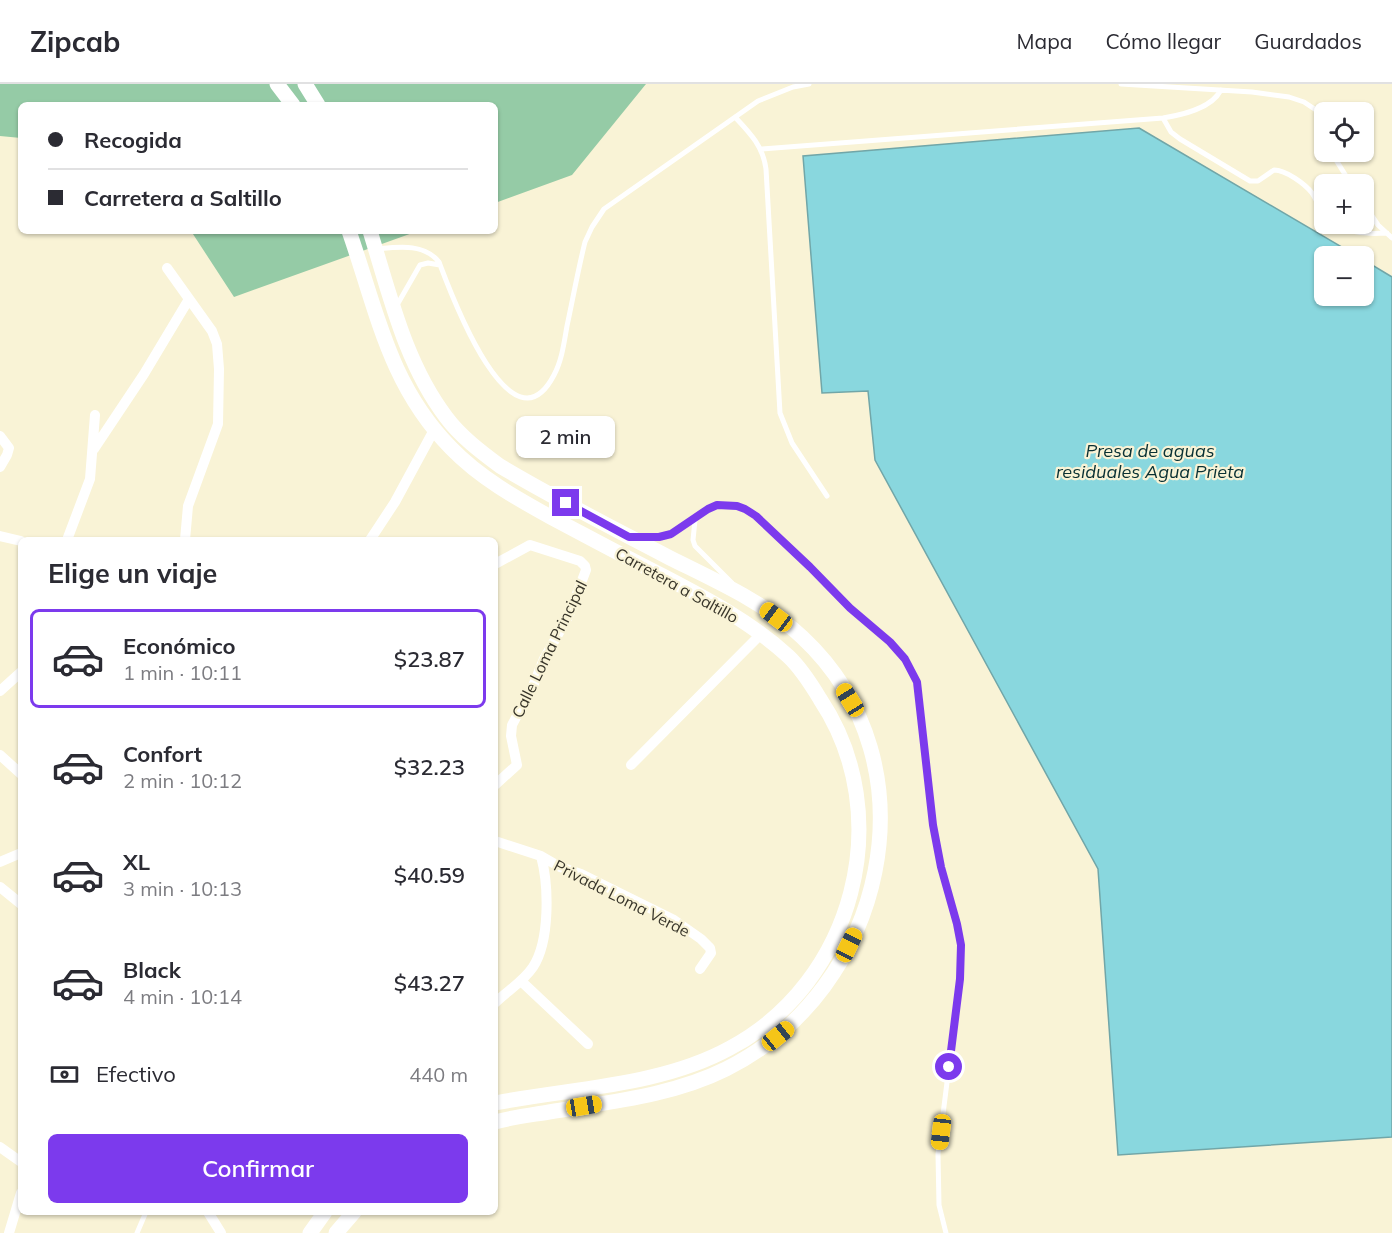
<!DOCTYPE html>
<html lang="es">
<head>
<meta charset="utf-8">
<style>
	body { margin:0; font-family:Mulish,sans-serif; background:#f7f7f7; color:#2b2b33; height:100vh; display:flex; flex-direction:column; font-size:22px; white-space:nowrap }
	* { box-sizing:border-box; margin:0 }
	p { font-size:20px; color:#7c7c81 }
	.icon { flex:none; width:33px; height:33px; fill:none; stroke:currentColor; stroke-width:2; stroke-linecap:round; stroke-linejoin:round }
	.map { position:relative; flex:1; overflow:hidden }
	.sheet { position:absolute; left:18px; top:453px; width:480px; height:678px; display:flex; flex-direction:column; background:#fff; border-radius:9px; box-shadow:0 2px 4px #0004 }
	.sheet>* { flex:none }
	.guide { position:absolute; left:18px; top:18px; width:480px; height:132px; border-radius:9px; box-shadow:0 2px 4px #0004; display:grid; align-content:center; height:132px; padding:0 30px; background:#fff }
	.buttons { position:absolute; left:1314px; top:18px; display:grid; gap:12px }
	.buttons a { display:grid; place-items:center; width:60px; height:60px; border-radius:9px; background:#fff; box-shadow:0 2px 4px #0004; font-size:30px }
	.end { position:absolute; width:27px; height:27px; margin:-14px; border:8px solid #7c3aed; background:#fff; box-shadow:0 0 0 3px #fff }
	.from { border-radius:50% }
	.bubble { position:absolute; height:42px; border-radius:9px; background:#fff; box-shadow:0 2px 4px #0004; font-size:20px; font-weight:600; line-height:42px; text-align:center }
	.car { position:absolute; width:18px; height:36px; margin:-18px -9px; border-radius:8px; box-shadow:0 0 4px 2px #0007; background:linear-gradient(#f5c518 24%,#345 0 40%,#f5c518 0 76%,#345 0 86%,#f5c518 0) }
	.guide b { display:flex; align-items:center; gap:21px; height:57px; font-size:22px }
	.guide b+b { border-top:2px solid #e1e1e2 }
	.guide i { width:15px; height:15px; background:#2b2b33 }
	ul { padding:0; list-style:none }
	li { display:flex; align-items:center; gap:18px; height:99px; margin:0 12px 9px; padding:0 18px; border:3px solid transparent; border-radius:9px }
	li div { flex:1 }
	li b { display:block; font-size:22px }
	li em { font-style:normal; font-weight:600 }
	li.active { border-color:#7c3aed }
	li>.icon { width:54px; height:54px; stroke-width:1.5 }
	h2 { padding:0 30px; font-size:27px; line-height:72px }
	.pay { display:flex; align-items:center; gap:15px; height:66px; padding:0 30px; font-size:22px }
	.pay p { margin-inline-start:auto }
	.button { display:flex; gap:12px; margin-top:auto; padding:12px 30px }
	.button a { flex:1; height:69px; border-radius:9px; background:#7c3aed; color:#fff; font-size:24px; font-weight:600; line-height:69px; text-align:center }
	header { display:flex; align-items:center; gap:36px; box-sizing:border-box; height:84px; padding:0 30px; background:#fff; border-bottom:2px solid #e1e1e2 }
	header strong { font-size:28px }
	nav { display:flex; gap:33px; margin-inline-start:auto; font-size:21px }
	.map>svg:first-child { display:block }
</style>
</head>
<body>
<header>
<strong>Zipcab</strong>
<nav><a>Mapa</a><a>Cómo llegar</a><a>Guardados</a></nav>
</header>
<div class="map">
<svg width="1392" height="1149" viewBox="0 0 1392 1149">
	<rect width="100%" height="100%" fill="#f9f3d6"/>
	<path fill="#95cba6" d="M 0,0 L 646,0 L 572,91 L 495,119 L 495,21 L 21,21 L 21,54 L 0,52 Z
		M 191,147 L 418,147 L 234,213 Z"/>
	<path fill="#89d7de" stroke="#71a6a8" stroke-width="1.5" d="M 1139,44 L 1357,172 L 1324,172 L 1324,212 L 1364,212 L 1364,176 L 1392,193 L 1392,1053 L 1118,1071 L 1098,785 L 875,376 L 868,307 L 822,309 L 803,72 Z"/>
	<g fill="none" stroke-linecap="round" stroke-linejoin="round">
		<path stroke="#fff" stroke-width="5" d="M 1121,0 L 1252,8 L 1289,13 L 1304,18 L 1316,26 L 1324,46
			M 735,33 C 750,49 763,62 766,85 L 780,329 L 792,359 L 827,412
			M 1163,34 L 1171,48 L 1180,55 L 1250,97 L 1258,97 L 1274,86 C 1286,86 1305,100 1312,109 C 1317,116 1319,124 1324,131
			M 761,65 L 1163,34 C 1182,31 1211,25 1221,6
			M 1331,68 L 1351,100
			M 1364,120 L 1378,141 L 1392,154
			M 1335,140 C 1351,150 1369,150 1387,149
			M 377,165 C 398,163 424,159 439,178 C 450,207 511,374 554,291 C 562,276 564,259 567,242 C 573,214 578,186 585,158 L 592,143 L 604,125 L 758,17 L 793,3 L 809,0
			M 397,221 L 420,181 L 428,179 L 440,181
			M 695,436 L 693,456 L 695,462 L 732,499
			M 639,453 L 659,453 L 671,450 L 708,425 L 717,421 L 737,422 L 745,425 L 756,432 L 810,483 L 850,524 L 890,558 L 912,585 L 920,613 L 933,741 L 941,783 L 957,840 L 961,861 L 960,895 L 938,1070 L 939,1121 L 946,1149
			M 137,1149 L 146,1128"/>
		<path stroke="#fff" stroke-width="10" d="M 167,184 L 212,247 L 217,260 L 219,285 L 218,340 L 188,422 L 185,456
			M 0,352 L 9,364 L 7,371 L 0,383
			M 94,365 L 144,290 L 189,215
			M 0,452 L 21,457
			M 67,456 L 90,395 L 95,331
			M 370,456 L 395,418 L 434,346
			M 495,480 L 530,461 L 580,477 L 585,482 L 586,486 L 569,531 L 544,575 L 533,602 L 512,641 L 511,652 L 517,681 L 495,701
			M 0,607 L 21,588
			M 0,671 L 21,690
			M 631,681 L 761,550
			M 495,757 L 541,772 L 560,783 L 581,790 L 674,836 L 701,855 L 710,864 L 711,869 L 700,885
			M 0,778 L 21,769
			M 0,803 L 21,820
			M 521,897 L 588,960
			M 495,919 C 507,907 523,898 533,883 C 550,857 549,802 541,772
			M 0,1063 L 21,1078
			M 208,1128 L 221,1149
			M 9,1149 L 21,1109"/>
		<path stroke="#fff" stroke-width="15" d="M 277,0 L 293,21
			M 305,0 L 318,21
			M 349,147 C 377,227 389,301 451,364 C 481,395 518,415 556,436 C 592,455 627,474 663,492 C 707,515 751,538 788,572 C 801,584 811,600 820,615 C 898,732 854,898 730,964 C 661,1002 572,1004 495,1019
			M 370,147 C 390,211 405,279 446,333 C 460,352 481,368 500,382 C 555,415 613,444 670,474 C 716,497 764,518 802,553 C 939,681 885,906 726,985 C 672,1012 608,1018 549,1028 C 531,1031 513,1033 495,1038
			M 310,1149 L 325,1128
			M 336,1149 L 354,1128"/>
	</g>
	<g fill="none" stroke-linecap="round" stroke-linejoin="round">
		<path stroke="#7c3aed" stroke-width="8" d="M 566,419 L 629,453 L 659,453 L 671,450 L 708,425 L 717,421 L 737,422 L 745,425 L 756,432 L 810,483 L 850,524 L 890,558 L 905,575 L 917,598 L 933,741 L 941,783 L 957,840 L 961,861 L 960,895 L 949,983"/>
	</g>
	<g text-anchor="middle" stroke-width="4.5" stroke-linejoin="round" paint-order="stroke">
		<g font-size="16" fill="#38352a" stroke="#f9f3d6">
			<text transform="translate(677 501) rotate(29)" y="6">Carretera a Saltillo</text>
			<text transform="translate(549 565) rotate(-64)" y="6">Calle Loma Principal</text>
			<text transform="translate(622 814) rotate(27)" y="6">Privada Loma Verde</text>
		</g>
		<g font-size="18" font-style="italic" fill="#093134" stroke="#f9f3d6">
			<text x="1150" y="373">Presa de aguas<tspan x="1150" dy="21">residuales Agua Prieta</tspan></text>
		</g>
	</g>
</svg>
<div class="buttons">
<a><svg class="icon" aria-label="locate" viewBox="0 0 24 24"><circle cx="12" cy="12" r="6"/><path d="M12 2v4M12 18v4M2 12h4M18 12h4"/></svg></a>
<a>+</a>
<a>−</a>
</div>
<i class="end from" style="left:949px;top:983px"></i>
<i class="end" style="left:566px;top:419px"></i>
<div class="bubble" style="left:516px;top:332px;width:99px">2 min</div>
<i class="car" style="left:776px;top:533px;rotate:307deg"></i>
<i class="car" style="left:850px;top:616px;rotate:328deg"></i>
<i class="car" style="left:849px;top:861px;rotate:26deg"></i>
<i class="car" style="left:778px;top:952px;rotate:51deg"></i>
<i class="car" style="left:584px;top:1022px;rotate:81deg"></i>
<i class="car" style="left:941px;top:1048px;rotate:187deg"></i>
<div class="guide">
<b><i class="from"></i>Recogida</b>
<b><i></i>Carretera a Saltillo</b>
</div>
<section class="sheet">
<h2>Elige un viaje</h2>
<ul>
<li class="active"><svg class="icon" aria-label="car" viewBox="0 0 24 24"><path d="M5 17H2v-5l4-1 3-4h7l3 4 3 1v5h-3M9 17h6M6 11h13"/><circle cx="7" cy="17" r="2"/><circle cx="17" cy="17" r="2"/></svg><div><b>Económico</b><p>1 min · 10:11</p></div><em>$23.87</em></li>
<li><svg class="icon" aria-label="car" viewBox="0 0 24 24"><path d="M5 17H2v-5l4-1 3-4h7l3 4 3 1v5h-3M9 17h6M6 11h13"/><circle cx="7" cy="17" r="2"/><circle cx="17" cy="17" r="2"/></svg><div><b>Confort</b><p>2 min · 10:12</p></div><em>$32.23</em></li>
<li><svg class="icon" aria-label="car" viewBox="0 0 24 24"><path d="M5 17H2v-5l4-1 3-4h7l3 4 3 1v5h-3M9 17h6M6 11h13"/><circle cx="7" cy="17" r="2"/><circle cx="17" cy="17" r="2"/></svg><div><b>XL</b><p>3 min · 10:13</p></div><em>$40.59</em></li>
<li><svg class="icon" aria-label="car" viewBox="0 0 24 24"><path d="M5 17H2v-5l4-1 3-4h7l3 4 3 1v5h-3M9 17h6M6 11h13"/><circle cx="7" cy="17" r="2"/><circle cx="17" cy="17" r="2"/></svg><div><b>Black</b><p>4 min · 10:14</p></div><em>$43.27</em></li>
</ul>
<div class="pay"><svg class="icon" aria-label="cash" viewBox="0 0 24 24"><path d="M3 7h18v10H3z"/><circle cx="12" cy="12" r="2"/></svg>Efectivo<p>440 m</p></div>
<div class="button"><a>Confirmar</a></div>
</section>
</div>
</body>
</html>
